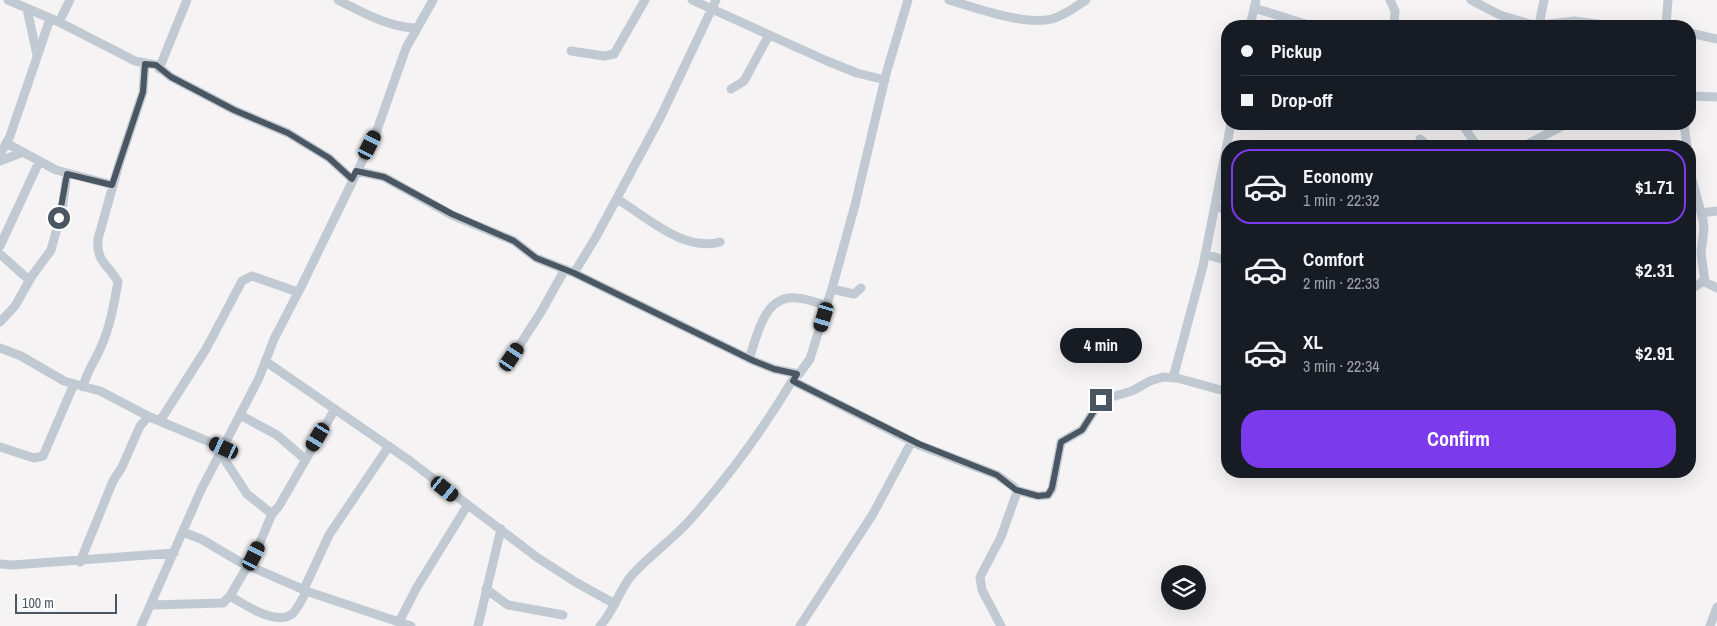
<!DOCTYPE html>
<html lang="en">
<head>
<meta charset="utf-8">
<style>
	body { margin:0; font-family:"Archivo Narrow",sans-serif; background:#20242c; color:#f1f3f6; height:100vh; display:flex; flex-direction:column; font-size:19px; white-space:nowrap }
	* { box-sizing:border-box; margin:0 }
	p { font-size:16px; color:#9ea1a6 }
	.icon { flex:none; width:28px; height:28px; fill:none; stroke:currentColor; stroke-width:2; stroke-linecap:round; stroke-linejoin:round }
	.map { position:relative; flex:1; overflow:hidden }
	.details { position:absolute; left:1221px; top:140px; width:475px; height:338px; display:flex; flex-direction:column; background:#171b24; border-radius:20px; box-shadow:0 5px 20px #0002 }
	.details>* { flex:none }
	.banner { position:absolute; left:1221px; top:20px; width:475px; height:110px; border-radius:20px; box-shadow:0 5px 20px #0002; display:grid; align-content:center; height:110px; padding:0 20px; background:#171b24 }
	.controls { position:absolute; left:1161px; top:565px; display:grid; gap:10px }
	.controls a { display:grid; place-items:center; width:45px; height:45px; border-radius:50%; background:#171b24; box-shadow:0 5px 20px #0002; font-size:25px }
	.scale { position:absolute; left:15px; bottom:12px; width:102px; box-sizing:border-box; padding-left:5px; border:2px solid #4a5661; border-top:0; font-size:14px; line-height:18px; white-space:nowrap; color:#4a5661; -webkit-text-stroke:4px #fff; paint-order:stroke }
	.end { position:absolute; width:22px; height:22px; margin:-11px; border:6px solid #4a5661; background:#fff; box-shadow:0 0 0 2px #fff }
	.from { border-radius:50% }
	.bubble { position:absolute; height:35px; border-radius:18px; background:#171b24; box-shadow:0 5px 20px #0002; font-size:16px; font-weight:800; line-height:35px; text-align:center }
	.car { position:absolute; width:15px; height:30px; margin:-15px -8px; border-radius:6px; box-shadow:0 0 4px 1px #0007; background:linear-gradient(#222 24%,#8ab4d8 0 40%,#222 0 76%,#8ab4d8 0 86%,#222 0) }
	.banner b { display:flex; align-items:center; gap:18px; height:48px; font-size:19px }
	.banner b+b { border-top:1px solid #363941 }
	.banner i { width:12px; height:12px; background:#f1f3f6 }
	ul { padding:9px 0 0; list-style:none }
	li { display:flex; align-items:center; gap:15px; height:75px; margin:0 10px 8px; padding:0 10px; border:2px solid transparent; border-radius:20px }
	li div { flex:1 }
	li b { display:block; font-size:19px }
	li em { font-style:normal; font-weight:800 }
	li.on { border-color:#7c3aed }
	li>.icon { width:45px; height:45px; stroke-width:1.5 }
	.primary-button { display:flex; gap:10px; margin-top:auto; padding:10px 20px }
	.primary-button a { flex:1; height:58px; border-radius:20px; background:#7c3aed; color:#fff; font-size:20px; font-weight:800; line-height:58px; text-align:center }
	.map>svg:first-child { display:block }
</style>
</head>
<body>
<div class="map">
<svg width="1717" height="626" viewBox="0 0 1717 626">
	<rect width="100%" height="100%" fill="#f5f3f3"/>
	<g fill="none" stroke-linecap="round" stroke-linejoin="round">
		<path stroke="#c1cad2" stroke-width="9" d="M 8,0 L 59,22 L 135,61 L 156,65 L 171,77 L 234,110 L 288,133 L 329,158 L 352,179
			M 338,0 C 362,12 388,27 415,28
			M 692,0 L 827,61 L 857,73 L 885,80
			M 949,0 C 976,8 1025,26 1052,19 C 1065,15 1075,7 1086,0
			M 1390,0 L 1395,11 L 1394,26
			M 1471,0 L 1500,15 L 1530,24 L 1539,25 L 1575,21 L 1611,26
			M 1254,8 L 1312,26
			M 27,9 L 37,55
			M 59,22 L 70,0
			M 1539,25 L 1544,0
			M 1250,26 L 1256,0
			M 1666,26 L 1668,0
			M 1690,33 L 1717,39
			M 571,51 L 604,56 L 614,54 L 645,0
			M 159,69 L 187,0
			M 731,89 L 744,81 L 769,35
			M 1690,96 L 1717,97
			M 1462,124 L 1477,146
			M 1684,124 L 1687,146
			M 1420,139 L 1428,146
			M 6,143 L 56,170 L 113,185
			M 1524,146 L 1566,124
			M 0,155 L 10,136 L 50,19
			M 0,161 L 21,153
			M 357,171 L 384,177 L 452,215 L 514,241 L 536,258 L 574,273 L 754,361 L 774,369 L 799,374 L 810,359 L 833,285 L 855,205 L 886,74 L 908,0
			M 1690,172 L 1703,220 L 1704,229 L 1701,253 L 1705,282 L 1717,288
			M 617,199 C 647,217 683,252 720,242
			M 1215,208 L 1228,208
			M 1701,213 L 1717,211
			M 0,246 L 39,162
			M 0,254 L 29,280
			M 1205,254 L 1228,261
			M 574,273 L 596,237 L 661,116 L 716,0
			M 832,289 L 854,294 L 861,288
			M 1690,290 L 1705,280
			M 0,322 L 15,306 L 32,276 L 51,250 L 62,210 L 67,174
			M 0,348 L 21,356 L 64,381 L 100,391 L 150,417 L 224,448
			M 749,359 C 757,336 764,295 796,298 C 806,298 817,303 827,306
			M 265,361 L 410,461 L 538,558 L 577,583 L 615,604
			M 504,364 L 512,357 L 541,312 L 565,269
			M 1173,378 L 1203,266 L 1231,124
			M 793,381 L 919,445 L 997,475 L 1015,488 L 1017,492 L 1001,537 L 980,577 L 982,590 L 1001,626
			M 83,387 C 87,371 95,361 101,347 C 110,327 114,304 118,282 C 108,264 96,262 98,239 L 119,164 L 143,92 L 145,64
			M 240,415 L 277,435 L 305,459
			M 160,421 L 206,349 L 242,281 L 252,276 L 298,292
			M 0,447 L 34,458 L 43,456 L 74,384
			M 221,454 L 247,494 L 272,514 L 250,566
			M 1016,490 L 1038,496 L 1048,495 L 1052,489 L 1061,442 L 1082,430 L 1101,400 L 1132,391 L 1150,381 L 1163,377 L 1177,378 L 1228,392
			M 272,514 L 279,506 L 335,409
			M 183,532 L 201,539 L 240,562 L 309,592 L 411,626
			M 80,562 L 113,481 L 122,467 L 140,426 L 148,417
			M 0,564 L 13,565 L 174,553
			M 304,589 L 329,535 L 389,446
			M 486,589 L 508,605 L 563,615
			M 230,596 C 245,605 276,626 292,614 C 298,609 302,598 307,591
			M 151,605 L 223,603 L 230,596 L 248,565
			M 399,622 L 417,587 L 467,506
			M 141,626 L 201,490 L 259,378 L 274,339 L 301,287 L 376,133 L 406,48 L 433,0
			M 478,626 L 501,529
			M 600,626 C 614,611 619,590 632,575 C 650,555 672,540 690,520 C 729,476 765,427 795,376
			M 800,626 L 873,514 L 912,441
			M 1710,626 L 1717,607"/>
	</g>
	<g fill="none" stroke-linecap="round" stroke-linejoin="round">
		<path stroke="#4a5661" stroke-width="6" d="M 59,218 L 67,174 L 112,185 L 143,92 L 145,64 L 156,65 L 171,77 L 234,110 L 288,133 L 329,158 L 352,179 L 356,171 L 384,177 L 452,214 L 514,241 L 536,258 L 574,273 L 754,361 L 774,369 L 797,374 L 793,381 L 919,444 L 997,475 L 1016,490 L 1038,496 L 1048,495 L 1052,488 L 1061,442 L 1082,430 L 1101,400"/>
	</g>
</svg>
<div class="controls">
<a><svg class="icon" aria-label="layers" viewBox="0 0 24 24"><path d="M12 4l9 5-9 5-9-5zM3 14l9 5 9-5"/></svg></a>
</div>
<div class="scale">100 m</div>
<i class="end from" style="left:59px;top:218px"></i>
<i class="end" style="left:1101px;top:400px"></i>
<div class="bubble" style="left:1060px;top:328px;width:82px">4 min</div>
<i class="car" style="left:370px;top:145px;rotate:27deg"></i>
<i class="car" style="left:824px;top:317px;rotate:197deg"></i>
<i class="car" style="left:512px;top:357px;rotate:34deg"></i>
<i class="car" style="left:318px;top:437px;rotate:211deg"></i>
<i class="car" style="left:224px;top:448px;rotate:295deg"></i>
<i class="car" style="left:445px;top:489px;rotate:129deg"></i>
<i class="car" style="left:254px;top:556px;rotate:26deg"></i>
<div class="banner">
<b><i class="from"></i>Pickup</b>
<b><i></i>Drop-off</b>
</div>
<section class="details">
<ul>
<li class="on"><svg class="icon" aria-label="car" viewBox="0 0 24 24"><path d="M5 17H2v-5l4-1 3-4h7l3 4 3 1v5h-3M9 17h6M6 11h13"/><circle cx="7" cy="17" r="2"/><circle cx="17" cy="17" r="2"/></svg><div><b>Economy</b><p>1 min · 22:32</p></div><em>$1.71</em></li>
<li><svg class="icon" aria-label="car" viewBox="0 0 24 24"><path d="M5 17H2v-5l4-1 3-4h7l3 4 3 1v5h-3M9 17h6M6 11h13"/><circle cx="7" cy="17" r="2"/><circle cx="17" cy="17" r="2"/></svg><div><b>Comfort</b><p>2 min · 22:33</p></div><em>$2.31</em></li>
<li><svg class="icon" aria-label="car" viewBox="0 0 24 24"><path d="M5 17H2v-5l4-1 3-4h7l3 4 3 1v5h-3M9 17h6M6 11h13"/><circle cx="7" cy="17" r="2"/><circle cx="17" cy="17" r="2"/></svg><div><b>XL</b><p>3 min · 22:34</p></div><em>$2.91</em></li>
</ul>
<div class="primary-button"><a>Confirm</a></div>
</section>
</div>
</body>
</html>
